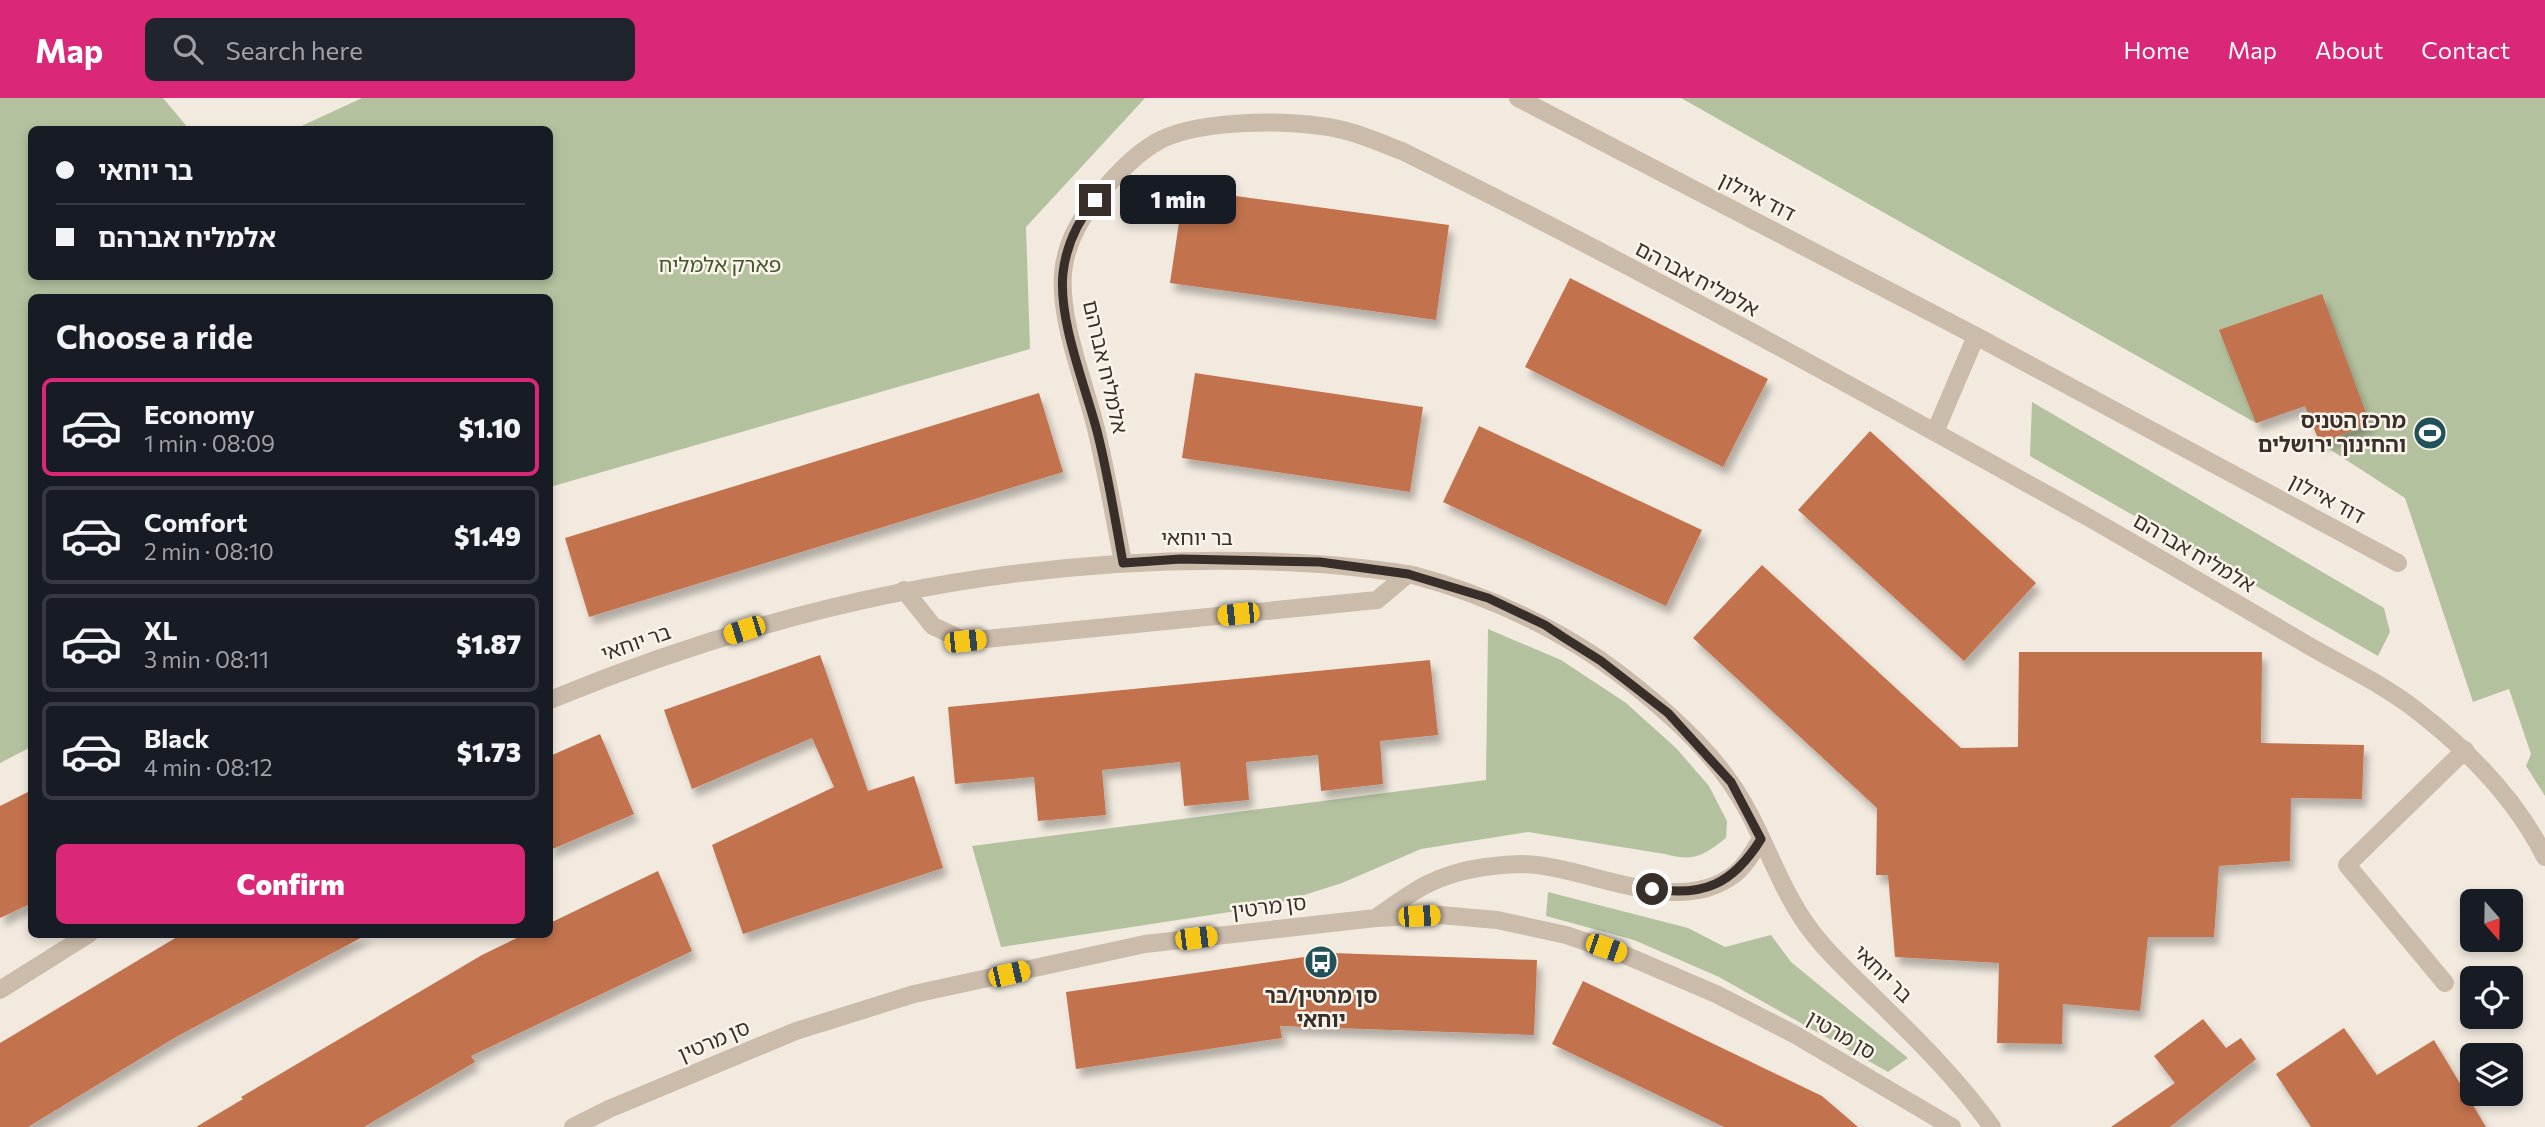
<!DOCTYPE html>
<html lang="en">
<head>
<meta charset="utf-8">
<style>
	body { margin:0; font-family:Commissioner,"Noto Sans Hebrew",sans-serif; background:#20242c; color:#f1f3f6; height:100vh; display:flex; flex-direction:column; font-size:26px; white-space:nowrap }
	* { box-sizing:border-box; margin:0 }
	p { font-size:23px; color:#9ea1a6 }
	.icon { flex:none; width:38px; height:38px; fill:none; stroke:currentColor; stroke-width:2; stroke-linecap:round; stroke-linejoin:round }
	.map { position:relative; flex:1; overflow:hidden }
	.sheet { position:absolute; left:28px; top:196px; width:525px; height:644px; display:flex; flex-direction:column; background:#171b24; border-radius:10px; box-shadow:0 4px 10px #0003 }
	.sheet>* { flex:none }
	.top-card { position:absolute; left:28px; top:28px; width:525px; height:154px; border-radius:10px; box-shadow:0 4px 10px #0003; display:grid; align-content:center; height:154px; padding:0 28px; background:#171b24 }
	.needle { width:46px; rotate:160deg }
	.controls { position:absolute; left:2460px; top:791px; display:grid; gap:14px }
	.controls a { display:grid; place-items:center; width:63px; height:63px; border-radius:10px; background:#171b24; box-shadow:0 4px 10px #0003; font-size:35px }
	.end { position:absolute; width:32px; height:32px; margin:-16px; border:9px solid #382f2a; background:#fff; box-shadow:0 0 0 4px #fff }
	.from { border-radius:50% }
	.bubble { position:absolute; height:49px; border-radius:10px; background:#171b24; box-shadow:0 4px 10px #0003; font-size:23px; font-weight:800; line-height:49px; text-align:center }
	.car { position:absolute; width:21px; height:42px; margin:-21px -10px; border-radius:9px; box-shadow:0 0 5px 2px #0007; background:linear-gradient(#f5c518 24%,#345 0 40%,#f5c518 0 76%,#345 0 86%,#f5c518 0) }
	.top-card b { display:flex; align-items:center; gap:24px; height:66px; font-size:26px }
	.top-card b+b { border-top:2px solid #363941 }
	.top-card i { width:18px; height:18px; background:#f1f3f6 }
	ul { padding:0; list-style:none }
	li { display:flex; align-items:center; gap:21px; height:98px; margin:0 14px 10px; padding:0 14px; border:4px solid #363941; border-radius:10px }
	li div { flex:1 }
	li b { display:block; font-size:26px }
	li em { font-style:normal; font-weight:800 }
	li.on { border-color:#db2777 }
	li>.icon { width:63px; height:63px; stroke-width:1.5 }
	h2 { padding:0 28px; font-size:32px; line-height:84px }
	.action { display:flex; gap:14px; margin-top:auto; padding:14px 28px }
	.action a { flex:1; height:80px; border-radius:10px; background:#db2777; color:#fff; font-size:28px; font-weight:800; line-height:80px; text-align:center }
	header { display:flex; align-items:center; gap:42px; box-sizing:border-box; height:98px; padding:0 35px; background:#db2777; color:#fff }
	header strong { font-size:33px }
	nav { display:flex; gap:38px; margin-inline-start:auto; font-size:24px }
	.search { width:490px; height:63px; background:#20242c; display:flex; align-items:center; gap:18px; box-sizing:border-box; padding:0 24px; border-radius:10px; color:#9ea1a6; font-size:26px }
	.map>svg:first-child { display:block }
</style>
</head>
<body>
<header>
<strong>Map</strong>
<div class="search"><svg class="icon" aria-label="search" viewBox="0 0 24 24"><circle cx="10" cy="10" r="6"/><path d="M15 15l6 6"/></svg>Search here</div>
<nav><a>Home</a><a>Map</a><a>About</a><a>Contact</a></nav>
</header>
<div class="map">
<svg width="2545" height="1029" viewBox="0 0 2545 1029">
	<defs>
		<filter id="shadow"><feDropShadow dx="4.5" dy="8" stdDeviation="3.5" flood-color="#0004"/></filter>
	</defs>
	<rect width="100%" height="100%" fill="#f2eadf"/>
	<path fill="#b3c19f" d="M 0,0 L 163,0 L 189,31 L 32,32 L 32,178 L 550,178 L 550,32 L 295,31 L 362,0 L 1145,0 L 1026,129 L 1030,251 L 550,389 L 550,200 L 32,200 L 31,649 L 0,665 Z
		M 1681,0 L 2545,0 L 2545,698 L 2526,668 L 2531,656 L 2509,591 L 2473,604 L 2405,400 L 2320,345 L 2305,308 L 2256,325 Z
		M 2032,304 L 2384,510 L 2390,534 L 2378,558 L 2030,358 Z
		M 1488,531 L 1561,562 L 1626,605 L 1676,650 L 1709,688 L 1727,723 L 1726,740 C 1703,758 1693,764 1665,756 L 1528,734 L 1421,751 L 1342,785 L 1269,808 L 1001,849 L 972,748 L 1486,682 Z
		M 1548,794 L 1688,830 L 1725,849 L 1771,837 L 1791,864 L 1908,960 L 1888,974 L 1719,879 L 1634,842 L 1546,818 Z"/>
	<path fill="#c2724d" filter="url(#shadow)" d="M 1184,91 L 1449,127 L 1436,222 L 1170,185 Z
		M 1570,180 L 1768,281 L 1723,369 L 1525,269 Z
		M 2322,196 L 2370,326 L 2320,345 L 2305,308 L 2256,325 L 2219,232 Z
		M 1195,275 L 1423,309 L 1410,394 L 1182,360 Z
		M 1039,295 L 1063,374 L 589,519 L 565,440 Z
		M 1479,328 L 1702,432 L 1666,508 L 1443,404 Z
		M 1870,333 L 2036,485 L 1964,563 L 1798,412 Z
		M 1762,467 L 1961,650 L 2018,649 L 2019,554 L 2262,554 L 2261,645 L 2364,647 L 2362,701 L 2291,700 L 2290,763 L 2219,768 L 2214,839 L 2148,839 L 2140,913 L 2063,906 L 2062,946 L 1997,945 L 1999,865 L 1895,859 L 1888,777 L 1876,777 L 1877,710 L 1693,540 Z
		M 820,557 L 868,693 L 914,678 L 943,770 L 743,836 L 712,747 L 834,689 L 812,640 L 692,691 L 664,612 Z
		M 1430,562 L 1438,637 L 1380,643 L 1383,686 L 1321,693 L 1318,657 L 1246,664 L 1249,702 L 1184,708 L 1180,664 L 1102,672 L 1106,717 L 1038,723 L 1034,679 L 955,686 L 948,609 Z
		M 600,636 L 634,716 L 550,752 L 550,658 Z
		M 32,692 L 32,805 L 0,820 L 0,708 Z
		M 658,773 L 692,853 L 471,958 L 475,964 L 364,1029 L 196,1029 L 243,1001 L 241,999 L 482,857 L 525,836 L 550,836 L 550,825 Z
		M 182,836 L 368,836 L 176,939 L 28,1029 L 0,1029 L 0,945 Z
		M 1332,855 L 1537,862 L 1534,937 L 1280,928 L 1282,940 L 1076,971 L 1066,894 Z
		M 1583,883 L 1822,998 L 1858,1029 L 1724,1029 L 1552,946 Z
		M 2203,921 L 2226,950 L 2241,940 L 2256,961 L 2170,1029 L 2111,1029 L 2175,985 L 2154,958 Z
		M 2344,930 L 2377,977 L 2434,942 L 2486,1029 L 2311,1029 L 2276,976 Z"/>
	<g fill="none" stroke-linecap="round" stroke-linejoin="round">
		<path stroke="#cabbab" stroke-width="18" d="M 904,492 L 933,528 L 965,543 L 1377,502 L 1408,476
			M 2445,885 L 2347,767 L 2465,652"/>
		<path stroke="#cabbab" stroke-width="18" d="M 1518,0 L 1976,238 L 2398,465
			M 1935,334 L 1976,238
			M 1123,465 C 1115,422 1107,378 1097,335 C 1086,287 1059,224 1063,175 C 1066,142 1083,116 1104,91 C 1119,74 1135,57 1155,45 C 1193,22 1278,22 1321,28 C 1349,31 1376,43 1402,53 C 1636,168 1865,295 2093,422 C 2166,464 2238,506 2311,549 C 2344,568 2386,588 2416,612 C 2468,652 2515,699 2545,759
			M 550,602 C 772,510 1009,458 1251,463 C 1291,464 1330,466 1370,471 C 1384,473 1399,474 1413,477 C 1480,495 1541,522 1599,561 C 1643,592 1700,640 1730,684 C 1763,730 1777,789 1812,834 C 1831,859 1855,880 1877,902 C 1918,942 1959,983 1992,1029
			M 1378,818 C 1395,807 1413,792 1432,784 C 1457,772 1492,767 1520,766 C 1584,766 1674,820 1732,778 C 1745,769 1753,754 1761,741
			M 0,892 L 89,836
			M 573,1029 L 609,1011 L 796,933 L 914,896 L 1145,846 L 1376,820 L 1440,817 L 1497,822 L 1566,837 L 1625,857 L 1716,896 L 1794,936 L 1952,1029"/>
	</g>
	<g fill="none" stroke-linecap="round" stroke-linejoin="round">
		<path stroke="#382f2a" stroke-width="9" d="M 1095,102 C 1078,123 1066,148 1063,175 C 1058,222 1085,287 1097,333 C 1108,376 1115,421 1123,465 L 1181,461 L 1320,464 L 1408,476 L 1488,500 L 1545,527 L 1563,539 L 1601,563 L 1668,615 L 1731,684 L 1761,741 C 1733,786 1704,799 1652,791"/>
	</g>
	<defs>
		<symbol id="stadium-disc" viewBox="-11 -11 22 22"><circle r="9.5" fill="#215159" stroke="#faf4eb"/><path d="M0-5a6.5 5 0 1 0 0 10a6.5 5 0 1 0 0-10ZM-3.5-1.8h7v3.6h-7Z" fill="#fff"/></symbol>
		<symbol id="bus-disc" viewBox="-11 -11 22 22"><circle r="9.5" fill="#215159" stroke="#faf4eb"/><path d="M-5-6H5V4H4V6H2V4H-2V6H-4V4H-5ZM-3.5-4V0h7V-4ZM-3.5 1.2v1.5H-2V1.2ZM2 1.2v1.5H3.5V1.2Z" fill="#fff"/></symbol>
	</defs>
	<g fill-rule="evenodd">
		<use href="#stadium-disc" x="2411" y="316" width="38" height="38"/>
		<use href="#bus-disc" x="1302" y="845" width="38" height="38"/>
	</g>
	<g text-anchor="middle" stroke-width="5" stroke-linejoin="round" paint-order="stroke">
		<g font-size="21" fill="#382f2a" stroke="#faf4eb">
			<text transform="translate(1757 99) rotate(27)" y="7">דוד איילון</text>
			<text transform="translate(1697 181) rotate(28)" y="7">אלמליח אברהם</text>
			<text transform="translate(1105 269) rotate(77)" y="7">אלמליח אברהם</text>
			<text transform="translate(2327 401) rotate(28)" y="7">דוד איילון</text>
			<text x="1197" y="447">בר יוחאי</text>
			<text transform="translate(2194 455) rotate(30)" y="7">אלמליח אברהם</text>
			<text transform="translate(636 545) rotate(-19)" y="7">בר יוחאי</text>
			<text transform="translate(1269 809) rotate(-7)" y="7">סן מרטין</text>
			<text transform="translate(1883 876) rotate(44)" y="7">בר יוחאי</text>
			<text transform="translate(1841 937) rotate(30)" y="7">סן מרטין</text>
			<text transform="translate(714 943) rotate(-23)" y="7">סן מרטין</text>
		</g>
		<g font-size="21" fill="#44562e" stroke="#faf4eb">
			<text x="720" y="174">פארק אלמליח</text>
		</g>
		<g font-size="21" font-weight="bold" fill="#382f2a" stroke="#faf4eb" text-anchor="end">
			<text x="2406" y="330">מרכז הטניס<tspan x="2406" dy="24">והחינוך ירושלים</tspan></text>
			<text x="1321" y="905" text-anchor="middle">סן מרטין/בר<tspan x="1321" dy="24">יוחאי</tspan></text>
		</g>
	</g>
</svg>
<div class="controls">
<a><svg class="needle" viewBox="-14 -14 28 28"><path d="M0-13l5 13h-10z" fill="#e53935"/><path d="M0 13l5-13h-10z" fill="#9ea1a6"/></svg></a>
<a><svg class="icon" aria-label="locate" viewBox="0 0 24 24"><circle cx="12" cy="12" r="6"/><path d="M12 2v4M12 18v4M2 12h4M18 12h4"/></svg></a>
<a><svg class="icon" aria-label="layers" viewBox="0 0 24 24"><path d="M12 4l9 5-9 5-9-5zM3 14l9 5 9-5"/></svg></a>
</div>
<i class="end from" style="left:1652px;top:791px"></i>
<i class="end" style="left:1095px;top:102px"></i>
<div class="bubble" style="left:1120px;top:77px;width:116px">1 min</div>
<i class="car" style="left:1238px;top:516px;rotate:264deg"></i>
<i class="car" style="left:744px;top:532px;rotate:252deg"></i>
<i class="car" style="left:965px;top:543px;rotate:84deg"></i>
<i class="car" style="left:1419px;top:818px;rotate:87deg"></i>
<i class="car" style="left:1196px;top:840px;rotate:83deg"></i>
<i class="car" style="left:1606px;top:850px;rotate:109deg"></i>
<i class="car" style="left:1009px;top:876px;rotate:77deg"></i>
<div class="top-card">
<b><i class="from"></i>בר יוחאי</b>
<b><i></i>אלמליח אברהם</b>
</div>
<section class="sheet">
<h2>Choose a ride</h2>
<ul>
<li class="on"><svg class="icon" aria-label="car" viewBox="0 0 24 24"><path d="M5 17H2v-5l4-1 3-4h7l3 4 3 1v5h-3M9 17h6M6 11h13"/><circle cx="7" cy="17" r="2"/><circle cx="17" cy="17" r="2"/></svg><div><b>Economy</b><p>1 min · 08:09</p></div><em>$1.10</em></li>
<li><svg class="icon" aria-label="car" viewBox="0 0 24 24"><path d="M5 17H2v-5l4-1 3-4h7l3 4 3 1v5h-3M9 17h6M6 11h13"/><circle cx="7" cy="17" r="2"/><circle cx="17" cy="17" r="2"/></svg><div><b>Comfort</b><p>2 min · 08:10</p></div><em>$1.49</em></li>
<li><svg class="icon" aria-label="car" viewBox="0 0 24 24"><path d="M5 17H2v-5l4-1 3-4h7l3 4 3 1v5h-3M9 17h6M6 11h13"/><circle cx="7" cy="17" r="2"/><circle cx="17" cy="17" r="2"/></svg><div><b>XL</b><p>3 min · 08:11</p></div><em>$1.87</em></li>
<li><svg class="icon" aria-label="car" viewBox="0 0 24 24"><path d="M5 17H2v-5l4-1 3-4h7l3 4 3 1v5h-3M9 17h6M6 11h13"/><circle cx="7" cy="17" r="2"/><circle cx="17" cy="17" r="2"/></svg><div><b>Black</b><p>4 min · 08:12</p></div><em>$1.73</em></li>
</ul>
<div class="action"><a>Confirm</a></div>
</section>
</div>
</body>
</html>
